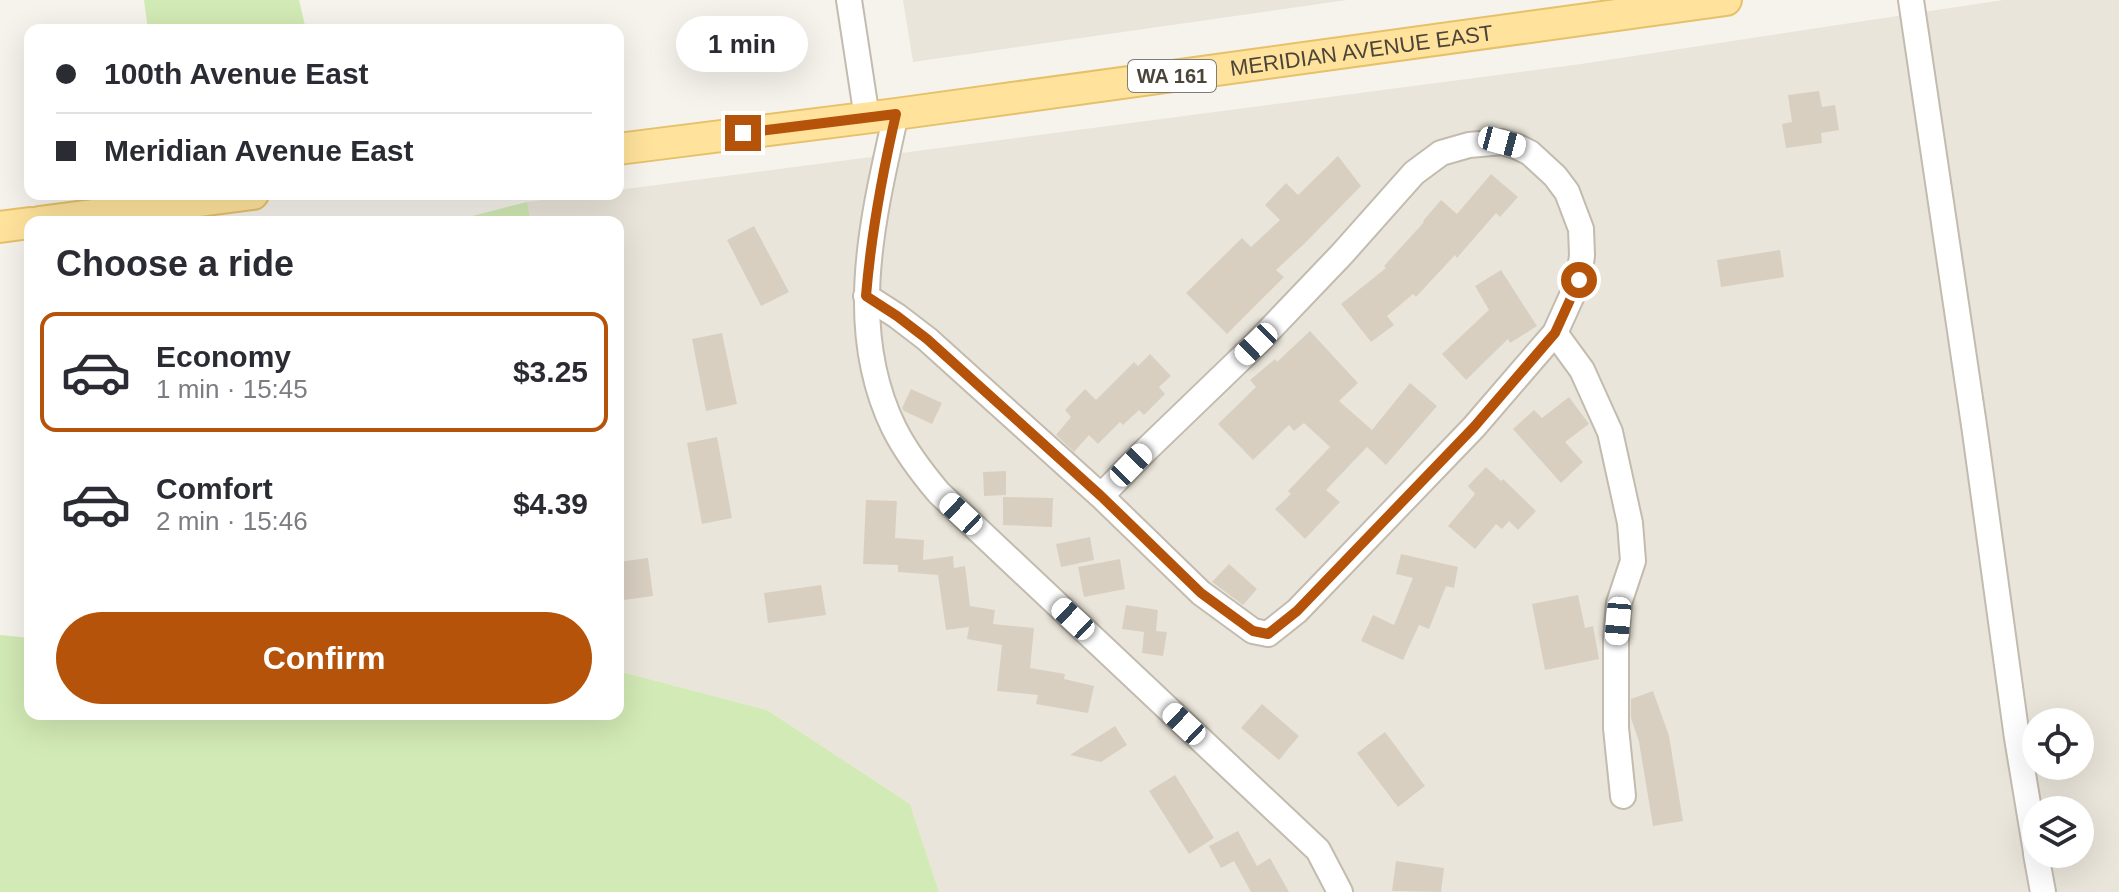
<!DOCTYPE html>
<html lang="en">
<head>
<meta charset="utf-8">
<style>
	body { margin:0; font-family:Arial,sans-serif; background:#f7f7f7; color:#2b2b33; height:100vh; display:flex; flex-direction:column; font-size:30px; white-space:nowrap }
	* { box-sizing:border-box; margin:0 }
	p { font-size:26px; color:#7c7c81 }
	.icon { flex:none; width:44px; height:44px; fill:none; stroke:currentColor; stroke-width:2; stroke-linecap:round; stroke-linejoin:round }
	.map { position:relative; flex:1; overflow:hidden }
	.side { position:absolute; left:24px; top:216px; width:600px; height:504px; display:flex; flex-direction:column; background:#fff; border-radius:16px; box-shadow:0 8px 32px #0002 }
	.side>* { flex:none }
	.hud { position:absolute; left:24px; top:24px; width:600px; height:176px; border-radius:16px; box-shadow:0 8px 32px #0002; display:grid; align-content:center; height:176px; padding:0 32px; background:#fff }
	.buttons { position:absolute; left:2022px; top:708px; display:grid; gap:16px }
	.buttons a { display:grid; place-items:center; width:72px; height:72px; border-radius:50%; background:#fff; box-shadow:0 8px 32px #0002; font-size:40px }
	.end { position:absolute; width:36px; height:36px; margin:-18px; border:10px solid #b45309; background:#fff; box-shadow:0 0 0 4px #fff }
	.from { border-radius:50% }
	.bubble { position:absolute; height:56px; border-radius:28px; background:#fff; box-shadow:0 8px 32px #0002; font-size:26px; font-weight:600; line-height:56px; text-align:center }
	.car { position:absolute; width:24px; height:48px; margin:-24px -12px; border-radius:10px; box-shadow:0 0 6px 2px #0007; background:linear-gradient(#fff 24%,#345 0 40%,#fff 0 76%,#345 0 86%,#fff 0) }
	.hud b { display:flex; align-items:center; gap:28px; height:76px; font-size:30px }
	.hud b+b { border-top:2px solid #e1e1e2 }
	.hud i { width:20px; height:20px; background:#2b2b33 }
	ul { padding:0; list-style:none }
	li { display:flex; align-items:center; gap:24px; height:120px; margin:0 16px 12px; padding:0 16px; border:4px solid transparent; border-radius:16px }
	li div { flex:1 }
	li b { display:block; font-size:30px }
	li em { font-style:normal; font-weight:600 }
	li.current { border-color:#b45309 }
	li>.icon { width:72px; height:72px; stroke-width:1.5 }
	h2 { padding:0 32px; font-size:36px; line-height:96px }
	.primary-button { display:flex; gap:16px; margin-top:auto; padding:16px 32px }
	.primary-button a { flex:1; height:92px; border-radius:48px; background:#b45309; color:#fff; font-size:32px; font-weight:600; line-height:92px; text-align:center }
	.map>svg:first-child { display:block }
</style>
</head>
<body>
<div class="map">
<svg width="2119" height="892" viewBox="0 0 2119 892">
	<rect width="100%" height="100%" fill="#f6f3ec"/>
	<path fill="#eae5da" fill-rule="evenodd" d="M 903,0 L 1347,0 L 913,62 Z
		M 2003,0 L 2119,0 L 2119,892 L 939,892 L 910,804 L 767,710 L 622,672 L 618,653 L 618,222 L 531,222 L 527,202 L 589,194 L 618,194 L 618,190 L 1581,64 ZM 2036,722 L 2080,722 L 2080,766 L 2036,766 ZM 2036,810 L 2080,810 L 2080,854 L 2036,854 Z"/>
	<path fill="#d2eab5" d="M 144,0 L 299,0 L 306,30 L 148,30 Z
		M 527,202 L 531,222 L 449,222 Z
		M 0,635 L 30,638 L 30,714 L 618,714 L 618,653 L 622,672 L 767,710 L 910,804 L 939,892 L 0,892 Z"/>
	<path fill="#d8cfc1" d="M 1819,91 L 1822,107 L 1835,105 L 1839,130 L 1821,133 L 1822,143 L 1786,148 L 1782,124 L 1792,122 L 1788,95 Z
		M 1338,156 L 1361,186 L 1304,244 L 1276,270 L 1284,277 L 1227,334 L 1186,293 L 1242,238 L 1251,247 L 1280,220 L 1265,205 L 1286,183 L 1298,195 Z
		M 1491,174 L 1518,197 L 1500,217 L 1496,213 L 1457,258 L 1455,255 L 1416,297 L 1413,294 L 1387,316 L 1394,325 L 1371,342 L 1341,304 L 1386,268 L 1384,266 L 1424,222 L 1423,221 L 1441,200 L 1457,214 Z
		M 754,226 L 789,292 L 761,306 L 727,240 Z
		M 1780,250 L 1784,277 L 1721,287 L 1717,260 Z
		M 1501,270 L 1537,326 L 1510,343 L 1508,339 L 1466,380 L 1442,354 L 1489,310 L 1475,286 Z
		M 1310,331 L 1358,383 L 1339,401 L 1372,430 L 1410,383 L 1437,406 L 1386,465 L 1367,447 L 1326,490 L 1340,502 L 1305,539 L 1275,509 L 1291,494 L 1288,491 L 1330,447 L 1304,423 L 1294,431 L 1289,425 L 1253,460 L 1218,424 L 1256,387 L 1250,380 L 1275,359 L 1277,362 Z
		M 722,333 L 737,404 L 706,411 L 692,339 Z
		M 1150,354 L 1171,376 L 1159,387 L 1165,394 L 1144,415 L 1139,410 L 1123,425 L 1120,422 L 1098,444 L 1089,435 L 1074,452 L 1056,435 L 1071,417 L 1065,410 L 1085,389 L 1096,400 L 1134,362 L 1138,366 Z
		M 911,389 L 942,403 L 932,424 L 904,411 L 902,408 Z
		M 1569,397 L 1589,424 L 1565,442 L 1583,462 L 1561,483 L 1513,429 L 1534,410 L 1542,418 Z
		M 717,437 L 732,518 L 702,524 L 687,443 Z
		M 1486,467 L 1501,481 L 1503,479 L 1536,511 L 1518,530 L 1509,521 L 1502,529 L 1496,524 L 1475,549 L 1448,526 L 1475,494 L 1468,486 Z
		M 1006,471 L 1006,495 L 984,496 L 983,472 Z
		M 1003,497 L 1053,498 L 1052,527 L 1003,525 Z
		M 866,500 L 897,501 L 895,538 L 924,540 L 923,560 L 953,556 L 954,568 L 965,566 L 970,606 L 995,610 L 993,624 L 1034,628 L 1030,668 L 1065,674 L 1064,679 L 1094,686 L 1088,713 L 1036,704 L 1038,695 L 997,691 L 1002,645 L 967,639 L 969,627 L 946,630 L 938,575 L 898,572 L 898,565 L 863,564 Z
		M 1090,537 L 1094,560 L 1061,567 L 1056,544 Z
		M 1401,554 L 1458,567 L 1454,588 L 1446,586 L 1429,629 L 1419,625 L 1403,660 L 1361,641 L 1373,615 L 1394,625 L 1413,578 L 1396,574 Z
		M 648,558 L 653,596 L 624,600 L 618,562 Z
		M 1120,559 L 1125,589 L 1084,597 L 1078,567 Z
		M 1229,564 L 1257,589 L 1243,605 L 1212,582 Z
		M 821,585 L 826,615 L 768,623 L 764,593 Z
		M 1578,595 L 1585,628 L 1593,626 L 1599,659 L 1545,670 L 1532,604 Z
		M 1126,605 L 1158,610 L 1156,631 L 1167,632 L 1163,656 L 1142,653 L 1144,632 L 1122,629 Z
		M 1653,691 L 1669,736 L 1683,821 L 1653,826 L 1639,742 L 1631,718 L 1631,699 Z
		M 1262,704 L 1299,736 L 1279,760 L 1241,728 Z
		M 1115,726 L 1127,745 L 1101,762 L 1070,755 Z
		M 1385,732 L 1425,786 L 1398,807 L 1357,753 Z
		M 1175,775 L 1214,838 L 1189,854 L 1149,791 Z
		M 1238,831 L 1257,866 L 1270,858 L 1289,892 L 1251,892 L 1234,861 L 1221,868 L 1209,846 Z
		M 1396,861 L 1444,868 L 1441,892 L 1392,891 Z"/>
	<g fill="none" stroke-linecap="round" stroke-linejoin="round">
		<defs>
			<path id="minor" d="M 849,0 L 867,118
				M 1911,0 L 1975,432 L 2017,738 L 2036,852
				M 896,114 C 873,217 845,328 894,428 C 906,452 922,473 939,493 L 1318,850 L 1340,892
				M 866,296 L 897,316 L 927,339 L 1101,496 L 1201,593 L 1253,631 L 1268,634 L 1297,611 L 1474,427 L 1555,333 L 1579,280 L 1582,255 L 1581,229 L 1567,192 L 1555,176 L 1530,153 L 1518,147 L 1502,142 L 1469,145 L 1441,153 L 1414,173 L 1342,254 L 1256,344 L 1147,449 L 1101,496
				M 1555,333 L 1582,370 L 1610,432 L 1630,523 L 1633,561 L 1619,603 L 1616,639 L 1616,728 L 1623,796
				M 2036,854 L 2043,892"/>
			<g id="major">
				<path id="s1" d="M 618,149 L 896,114 L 1726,0"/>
				<path d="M 39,222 L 253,194"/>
				<path d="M 0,227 L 30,223"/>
			</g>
		</defs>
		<use href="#minor" stroke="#c2bbae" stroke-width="28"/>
		<use href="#major" stroke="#e6c16a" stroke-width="34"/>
		<use href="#minor" stroke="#fff" stroke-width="24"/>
		<use href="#major" stroke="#ffe39c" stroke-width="30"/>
	</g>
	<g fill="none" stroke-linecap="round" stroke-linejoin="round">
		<path stroke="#b45309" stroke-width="10" d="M 743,133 L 896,114 C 882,175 871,235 866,296 L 897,316 L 927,339 L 1101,496 L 1201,593 L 1253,631 L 1268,634 L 1297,611 L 1474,427 L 1555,333 L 1579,280"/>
	</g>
	<g text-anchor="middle" stroke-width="6" stroke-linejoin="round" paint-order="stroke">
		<rect fill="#fff" stroke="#817c74" stroke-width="2" x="1128" y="60" width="88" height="32" rx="6"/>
		<g font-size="20" font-weight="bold" fill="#4b4439">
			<text x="1172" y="83">WA 161</text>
		</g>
		<g font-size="22" fill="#4b4439" stroke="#fff">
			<text dy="8" stroke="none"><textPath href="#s1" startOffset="750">MERIDIAN AVENUE EAST</textPath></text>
		</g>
	</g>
</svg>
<div class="buttons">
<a><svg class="icon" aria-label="locate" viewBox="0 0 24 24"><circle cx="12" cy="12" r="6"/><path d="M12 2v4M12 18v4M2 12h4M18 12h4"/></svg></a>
<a><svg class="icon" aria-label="layers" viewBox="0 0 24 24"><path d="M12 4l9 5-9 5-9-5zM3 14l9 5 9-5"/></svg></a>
</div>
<i class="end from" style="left:1579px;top:280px"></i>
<i class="end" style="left:743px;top:133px"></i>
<div class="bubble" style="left:676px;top:16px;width:132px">1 min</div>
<i class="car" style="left:1502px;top:142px;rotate:105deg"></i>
<i class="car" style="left:1256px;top:344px;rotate:226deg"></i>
<i class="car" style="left:1131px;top:465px;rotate:44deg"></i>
<i class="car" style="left:961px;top:514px;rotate:313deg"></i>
<i class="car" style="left:1073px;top:619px;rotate:313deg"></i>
<i class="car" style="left:1618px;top:621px;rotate:185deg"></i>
<i class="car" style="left:1184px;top:724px;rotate:313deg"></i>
<div class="hud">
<b><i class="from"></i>100th Avenue East</b>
<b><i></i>Meridian Avenue East</b>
</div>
<section class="side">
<h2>Choose a ride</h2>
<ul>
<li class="current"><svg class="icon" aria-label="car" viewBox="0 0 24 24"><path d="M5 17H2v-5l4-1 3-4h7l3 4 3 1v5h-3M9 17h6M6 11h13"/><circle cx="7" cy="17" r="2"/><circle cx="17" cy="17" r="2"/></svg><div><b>Economy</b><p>1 min · 15:45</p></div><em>$3.25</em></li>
<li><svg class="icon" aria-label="car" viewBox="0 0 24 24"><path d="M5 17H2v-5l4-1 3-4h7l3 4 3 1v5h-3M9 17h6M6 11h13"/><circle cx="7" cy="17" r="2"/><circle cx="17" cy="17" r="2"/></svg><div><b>Comfort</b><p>2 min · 15:46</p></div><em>$4.39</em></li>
</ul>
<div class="primary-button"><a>Confirm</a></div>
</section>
</div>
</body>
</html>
